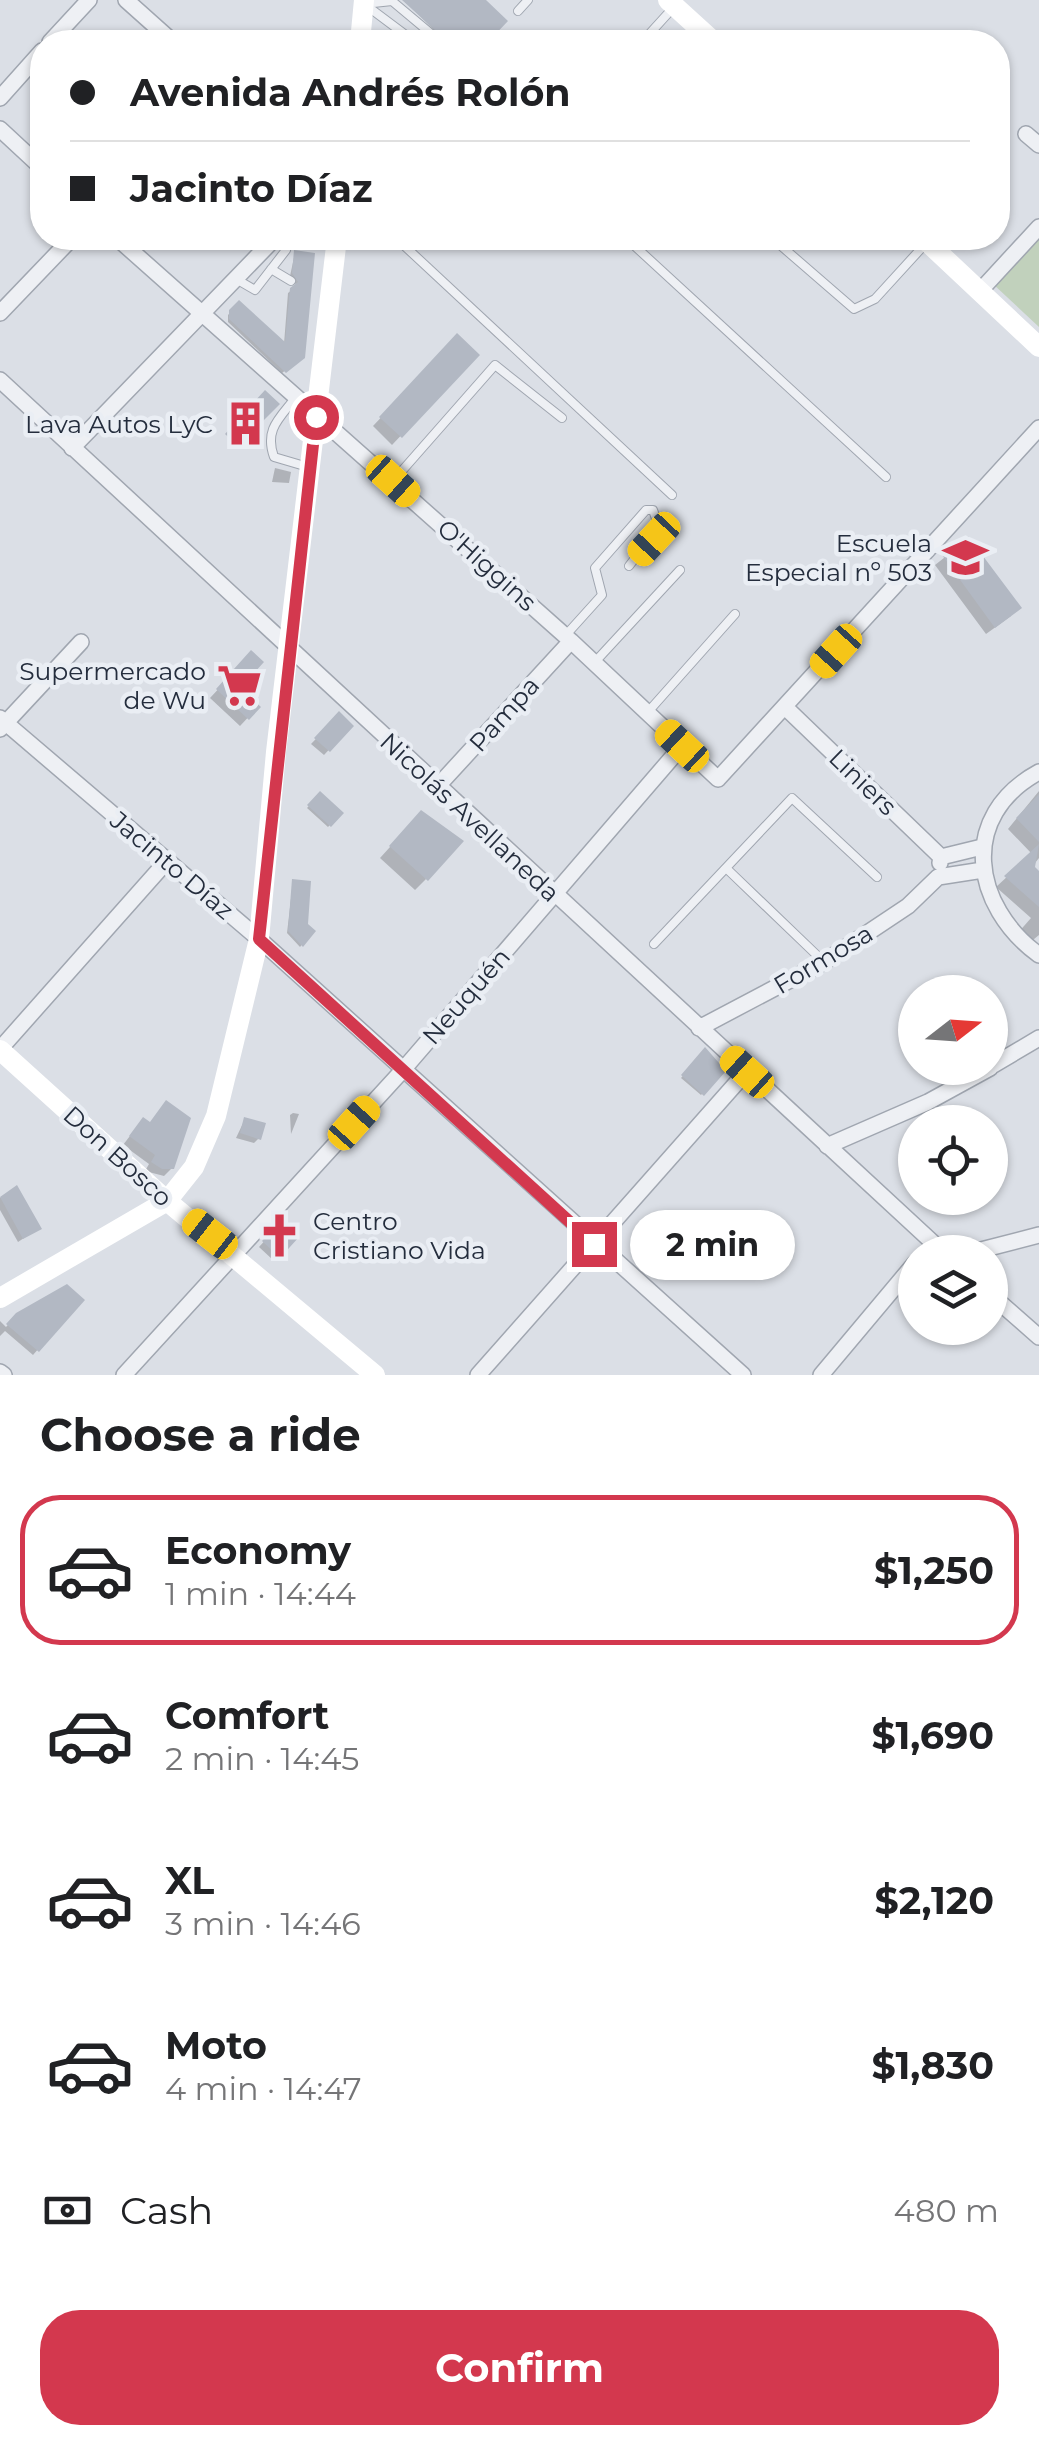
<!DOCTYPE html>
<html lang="en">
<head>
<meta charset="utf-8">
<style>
	body { margin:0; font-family:Montserrat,sans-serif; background:#f6f6f6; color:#202124; height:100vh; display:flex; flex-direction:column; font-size:38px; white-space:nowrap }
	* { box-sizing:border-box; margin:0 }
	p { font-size:32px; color:#757577 }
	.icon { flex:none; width:55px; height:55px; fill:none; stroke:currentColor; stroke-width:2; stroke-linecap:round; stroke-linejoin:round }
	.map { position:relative; height:1375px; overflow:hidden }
	.panel { display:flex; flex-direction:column; background:#fff; flex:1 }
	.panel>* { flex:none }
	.top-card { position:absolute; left:30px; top:30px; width:980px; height:220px; border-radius:40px; box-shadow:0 2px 8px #0004; display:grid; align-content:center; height:220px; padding:0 40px; background:#fff }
	.needle { width:65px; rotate:73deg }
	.fabs { position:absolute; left:898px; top:975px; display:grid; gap:20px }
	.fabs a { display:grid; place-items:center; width:110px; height:110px; border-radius:50%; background:#fff; box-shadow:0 2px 8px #0004; font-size:50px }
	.end { position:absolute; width:45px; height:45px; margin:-22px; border:12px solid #d3384e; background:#fff; box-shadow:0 0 0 5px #fff }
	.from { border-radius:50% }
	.bubble { position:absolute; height:70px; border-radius:35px; background:#fff; box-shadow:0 2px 8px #0004; font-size:32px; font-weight:700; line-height:70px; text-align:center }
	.car { position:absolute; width:30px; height:60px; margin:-30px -15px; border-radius:12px; box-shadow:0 0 8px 2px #0007; background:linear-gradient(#f5c518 24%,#345 0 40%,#f5c518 0 76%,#345 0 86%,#f5c518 0) }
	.top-card b { display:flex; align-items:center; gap:35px; height:95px; font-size:38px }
	.top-card b+b { border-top:2px solid #e0e0e0 }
	.top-card i { width:25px; height:25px; background:#202124 }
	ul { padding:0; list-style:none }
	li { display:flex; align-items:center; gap:30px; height:150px; margin:0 20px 15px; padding:0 20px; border:5px solid transparent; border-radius:40px }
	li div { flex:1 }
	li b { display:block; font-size:38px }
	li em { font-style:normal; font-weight:700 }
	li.selected { border-color:#d3384e }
	li>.icon { width:90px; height:90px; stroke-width:1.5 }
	h2 { padding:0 40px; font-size:45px; line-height:120px }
	.pay { display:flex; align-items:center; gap:25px; height:110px; padding:0 40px; font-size:38px }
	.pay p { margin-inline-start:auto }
	.cta { display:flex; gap:20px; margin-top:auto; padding:20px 40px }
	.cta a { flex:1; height:115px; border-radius:40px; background:#d3384e; color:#fff; font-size:40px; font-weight:700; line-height:115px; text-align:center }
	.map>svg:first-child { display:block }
</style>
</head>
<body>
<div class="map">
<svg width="1039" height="1375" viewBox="0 0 1039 1375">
	<rect width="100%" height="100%" fill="#dbdfe6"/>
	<path fill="#c1d1bc" d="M 1039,234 L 1039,327 L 993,284 Z"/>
	<path fill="#0003" d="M 404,0 L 482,0 L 505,21 L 485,42 L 446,42 Z
		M 295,253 L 312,255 L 302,357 L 282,373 L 228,322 L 228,315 L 239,303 L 284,344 L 288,293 L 297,286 L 290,276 Z
		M 457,337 L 477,355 L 392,445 L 373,426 Z
		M 275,468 L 291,472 L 289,483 L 272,482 Z
		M 968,539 L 1011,616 L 986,634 L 935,565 Z
		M 251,654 L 245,696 L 257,708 L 240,726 L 210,698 Z
		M 339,715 L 351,726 L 324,755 L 311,744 Z
		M 1039,791 L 1039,858 L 1031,868 L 1039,875 L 1039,935 L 1028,944 L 1017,934 L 1031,918 L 996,887 L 1032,854 L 1008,829 Z
		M 320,794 L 341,813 L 328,827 L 307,808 Z
		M 410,825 L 426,879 L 415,890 L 380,858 Z
		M 293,881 L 306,925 L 313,931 L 300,947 L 287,933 Z
		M 705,1051 L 722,1071 L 701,1095 L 681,1078 Z
		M 293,1113 L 299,1114 L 291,1134 L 290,1115 Z
		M 245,1119 L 259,1138 L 254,1143 L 236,1138 Z
		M 136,1128 L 172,1168 L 164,1176 L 145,1171 L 149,1164 L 123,1145 Z
		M 16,1188 L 39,1228 L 18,1242 L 0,1210 L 0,1198 Z
		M 281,1223 L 296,1237 L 273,1260 L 259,1247 Z
		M 81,1300 L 33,1355 L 5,1331 L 0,1336 L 0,1321 L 6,1327 L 17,1315 Z"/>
	<path fill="#b2b8c3" d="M 402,0 L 486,0 L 508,21 L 488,42 L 448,42 Z
		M 294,250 L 315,253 L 305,358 L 286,373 L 229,319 L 229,310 L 239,300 L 285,342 L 290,288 L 298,282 L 292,273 Z
		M 457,333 L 480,355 L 402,438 L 379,417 Z
		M 265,390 L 280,404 L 238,446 L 225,434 Z
		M 968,536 L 1022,608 L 995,628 L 942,555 Z
		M 251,650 L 264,662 L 253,674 L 262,682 L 249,696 L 261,707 L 249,720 L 216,689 Z
		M 339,711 L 354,726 L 330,752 L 314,738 Z
		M 320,791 L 344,813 L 331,827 L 307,805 Z
		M 1039,794 L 1039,842 L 1016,818 Z
		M 421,810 L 464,841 L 428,881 L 389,846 Z
		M 1039,844 L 1035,867 L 1039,871 L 1039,907 L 1004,876 Z
		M 292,879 L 311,881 L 308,924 L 316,931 L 303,947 L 288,931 Z
		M 705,1047 L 726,1071 L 704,1096 L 681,1075 Z
		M 166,1100 L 191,1118 L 174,1169 L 162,1169 L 151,1162 L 155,1155 L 129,1136 L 143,1117 L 150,1122 Z
		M 244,1117 L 266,1123 L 261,1140 L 240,1133 Z
		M 17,1185 L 42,1229 L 23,1239 L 0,1197 Z
		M 281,1220 L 299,1237 L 280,1258 L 262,1241 Z
		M 67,1284 L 85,1300 L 39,1352 L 6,1324 L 16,1313 Z"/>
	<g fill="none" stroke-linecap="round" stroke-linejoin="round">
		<defs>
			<path id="lane" d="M 364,4 L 392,1 L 441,42
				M 367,6 L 415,42
				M 518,11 L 528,0
				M 642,42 L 672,9
				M 396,238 L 672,495
				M 626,238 L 886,477
				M 772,238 L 854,309 L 875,299 L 927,242
				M 271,269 L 291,281
				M 236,279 L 255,290 L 286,250 L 289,238
				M 296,397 C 280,418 264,429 274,457 L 308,467
				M 393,481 L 495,365 L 562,418
				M 565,636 L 602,595 L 595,568 L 646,510 L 653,510 L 659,527 L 629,566
				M 594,663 L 680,570
				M 647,713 L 735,614
				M 726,868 L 824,962
				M 654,944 L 792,798 L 877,877"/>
			<path id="street" d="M 126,0 L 173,42
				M 50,42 L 89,0
				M 0,98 L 42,51
				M 0,129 L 42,168
				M 1026,134 L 1039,145
				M 117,238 L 571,641 L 718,779 L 1039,428
				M 980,291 L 1039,227
				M 0,313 L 72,238
				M 0,380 L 943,1252
				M 72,448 L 275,238
				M 785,707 L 941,857
				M 0,718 L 259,939 L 743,1375
				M 0,729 L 81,642
				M 1039,772 C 958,816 972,906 1039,955
				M 437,787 L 571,641
				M 940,863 L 941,857 L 982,847
				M 699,1028 L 824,962 L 908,906 L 938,877 L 983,870
				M 0,1049 L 166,862
				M 990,1067 L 1039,1038
				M 827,1146 L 928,1102 L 990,1068
				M 934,1251 L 981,1250 L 1039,1235
				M 990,1294 L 1039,1337
				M 0,1372 L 4,1375
				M 124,1375 L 402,1071 L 682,746
				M 478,1375 L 747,1071
				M 821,1375 L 915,1263"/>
		</defs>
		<use href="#lane" stroke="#a0a6b0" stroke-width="10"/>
		<use href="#street" stroke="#a0a6b0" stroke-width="18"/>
		<use href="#lane" stroke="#eef0f4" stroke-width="8"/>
		<use href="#street" stroke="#eef0f4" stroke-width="15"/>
		<path stroke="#fff" stroke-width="20" d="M 668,0 L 714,42
			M 360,42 L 364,0
			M 923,238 L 1039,347
			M 0,1050 L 167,1201 L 375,1375
			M 0,1298 L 167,1201 L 194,1167 L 216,1116 L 259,939 L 276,752 L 337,238"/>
	</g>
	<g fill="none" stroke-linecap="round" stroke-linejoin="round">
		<path stroke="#d3384e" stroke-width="12" d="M 316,417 L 259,939 L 594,1244"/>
	</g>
	<defs>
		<symbol id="building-bare" viewBox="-9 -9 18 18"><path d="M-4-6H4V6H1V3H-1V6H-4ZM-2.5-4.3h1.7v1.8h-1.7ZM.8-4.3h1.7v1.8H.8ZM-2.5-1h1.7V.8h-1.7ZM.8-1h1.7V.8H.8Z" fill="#d3384e" stroke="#eaeef4" stroke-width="2.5" paint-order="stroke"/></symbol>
		<symbol id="school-bare" viewBox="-9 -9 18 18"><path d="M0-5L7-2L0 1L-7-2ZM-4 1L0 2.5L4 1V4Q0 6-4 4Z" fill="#d3384e" stroke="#eaeef4" stroke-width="2.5" paint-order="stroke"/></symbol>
		<symbol id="supermarket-bare" viewBox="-9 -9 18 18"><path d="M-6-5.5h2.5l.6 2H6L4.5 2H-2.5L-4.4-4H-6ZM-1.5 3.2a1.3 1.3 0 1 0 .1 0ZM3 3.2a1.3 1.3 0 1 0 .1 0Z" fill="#d3384e" stroke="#eaeef4" stroke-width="2.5" paint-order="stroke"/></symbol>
		<symbol id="church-bare" viewBox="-9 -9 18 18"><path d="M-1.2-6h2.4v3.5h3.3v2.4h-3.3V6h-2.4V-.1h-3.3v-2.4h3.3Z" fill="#d3384e" stroke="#eaeef4" stroke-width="2.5" paint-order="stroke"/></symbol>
	</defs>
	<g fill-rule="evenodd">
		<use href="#building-bare" x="214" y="392" width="63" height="63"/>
		<use href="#school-bare" x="934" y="526" width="63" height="63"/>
		<use href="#supermarket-bare" x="208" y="654" width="63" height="63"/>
		<use href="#church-bare" x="248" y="1204" width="63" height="63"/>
	</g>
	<g text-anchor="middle" stroke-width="9" stroke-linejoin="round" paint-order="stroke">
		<g font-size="25" fill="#242d3d" stroke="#eaeef4" text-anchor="end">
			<text x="213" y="433">Lava Autos LyC</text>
			<text x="932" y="552">Escuela<tspan x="932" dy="29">Especial nº 503</tspan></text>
			<text x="206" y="680">Supermercado<tspan x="206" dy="29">de Wu</tspan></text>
			<text x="313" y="1230" text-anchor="start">Centro<tspan x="313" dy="29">Cristiano Vida</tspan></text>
		</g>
		<g font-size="25" fill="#242d3d" stroke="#eaeef4">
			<text transform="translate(487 565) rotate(42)" y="9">O'Higgins</text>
			<text transform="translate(504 714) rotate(-48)" y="9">Pampa</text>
			<text transform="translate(863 782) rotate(44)" y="9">Liniers</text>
			<text transform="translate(470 817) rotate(43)" y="9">Nicolás Avellaneda</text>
			<text transform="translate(172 865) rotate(40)" y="9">Jacinto Díaz</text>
			<text transform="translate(823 959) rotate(-31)" y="9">Formosa</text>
			<text transform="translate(466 996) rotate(-49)" y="9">Neuquén</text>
			<text transform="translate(118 1156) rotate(42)" y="9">Don Bosco</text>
		</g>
	</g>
</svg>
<div class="fabs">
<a><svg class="needle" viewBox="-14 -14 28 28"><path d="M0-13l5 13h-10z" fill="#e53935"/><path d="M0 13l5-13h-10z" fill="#757577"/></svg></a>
<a><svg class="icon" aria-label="locate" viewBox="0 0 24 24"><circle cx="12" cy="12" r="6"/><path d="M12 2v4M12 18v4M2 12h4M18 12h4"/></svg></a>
<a><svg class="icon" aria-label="layers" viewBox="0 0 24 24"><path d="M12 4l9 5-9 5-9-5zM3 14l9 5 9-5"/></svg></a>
</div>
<i class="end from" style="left:316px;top:417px"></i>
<i class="end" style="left:594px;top:1244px"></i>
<div class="bubble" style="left:630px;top:1210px;width:165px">2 min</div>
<i class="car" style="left:393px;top:481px;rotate:132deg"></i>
<i class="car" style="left:654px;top:539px;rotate:223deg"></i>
<i class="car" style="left:836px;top:651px;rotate:222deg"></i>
<i class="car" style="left:682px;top:746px;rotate:313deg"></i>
<i class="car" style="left:747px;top:1072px;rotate:312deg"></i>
<i class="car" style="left:354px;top:1123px;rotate:42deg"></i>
<i class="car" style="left:210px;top:1234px;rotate:308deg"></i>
<div class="top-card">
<b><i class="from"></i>Avenida Andrés Rolón</b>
<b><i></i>Jacinto Díaz</b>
</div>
</div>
<section class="panel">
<h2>Choose a ride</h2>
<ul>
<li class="selected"><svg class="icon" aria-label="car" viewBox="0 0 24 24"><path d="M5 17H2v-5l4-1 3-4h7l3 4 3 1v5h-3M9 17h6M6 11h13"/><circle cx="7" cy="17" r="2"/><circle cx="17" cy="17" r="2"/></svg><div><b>Economy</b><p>1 min · 14:44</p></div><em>$1,250</em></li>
<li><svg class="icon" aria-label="car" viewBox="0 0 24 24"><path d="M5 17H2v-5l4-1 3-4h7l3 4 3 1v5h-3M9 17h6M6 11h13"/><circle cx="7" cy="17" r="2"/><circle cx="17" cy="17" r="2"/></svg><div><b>Comfort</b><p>2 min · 14:45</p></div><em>$1,690</em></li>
<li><svg class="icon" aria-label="car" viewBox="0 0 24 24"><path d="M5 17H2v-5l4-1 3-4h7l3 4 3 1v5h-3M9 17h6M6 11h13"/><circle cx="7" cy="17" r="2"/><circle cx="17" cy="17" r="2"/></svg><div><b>XL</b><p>3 min · 14:46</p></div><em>$2,120</em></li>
<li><svg class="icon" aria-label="car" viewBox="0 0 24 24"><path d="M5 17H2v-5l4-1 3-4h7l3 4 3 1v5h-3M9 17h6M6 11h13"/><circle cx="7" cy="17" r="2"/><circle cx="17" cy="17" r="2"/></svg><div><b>Moto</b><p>4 min · 14:47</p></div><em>$1,830</em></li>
</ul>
<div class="pay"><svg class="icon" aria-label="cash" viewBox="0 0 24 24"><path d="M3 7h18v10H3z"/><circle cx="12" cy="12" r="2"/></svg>Cash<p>480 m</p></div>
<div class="cta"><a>Confirm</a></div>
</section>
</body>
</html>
